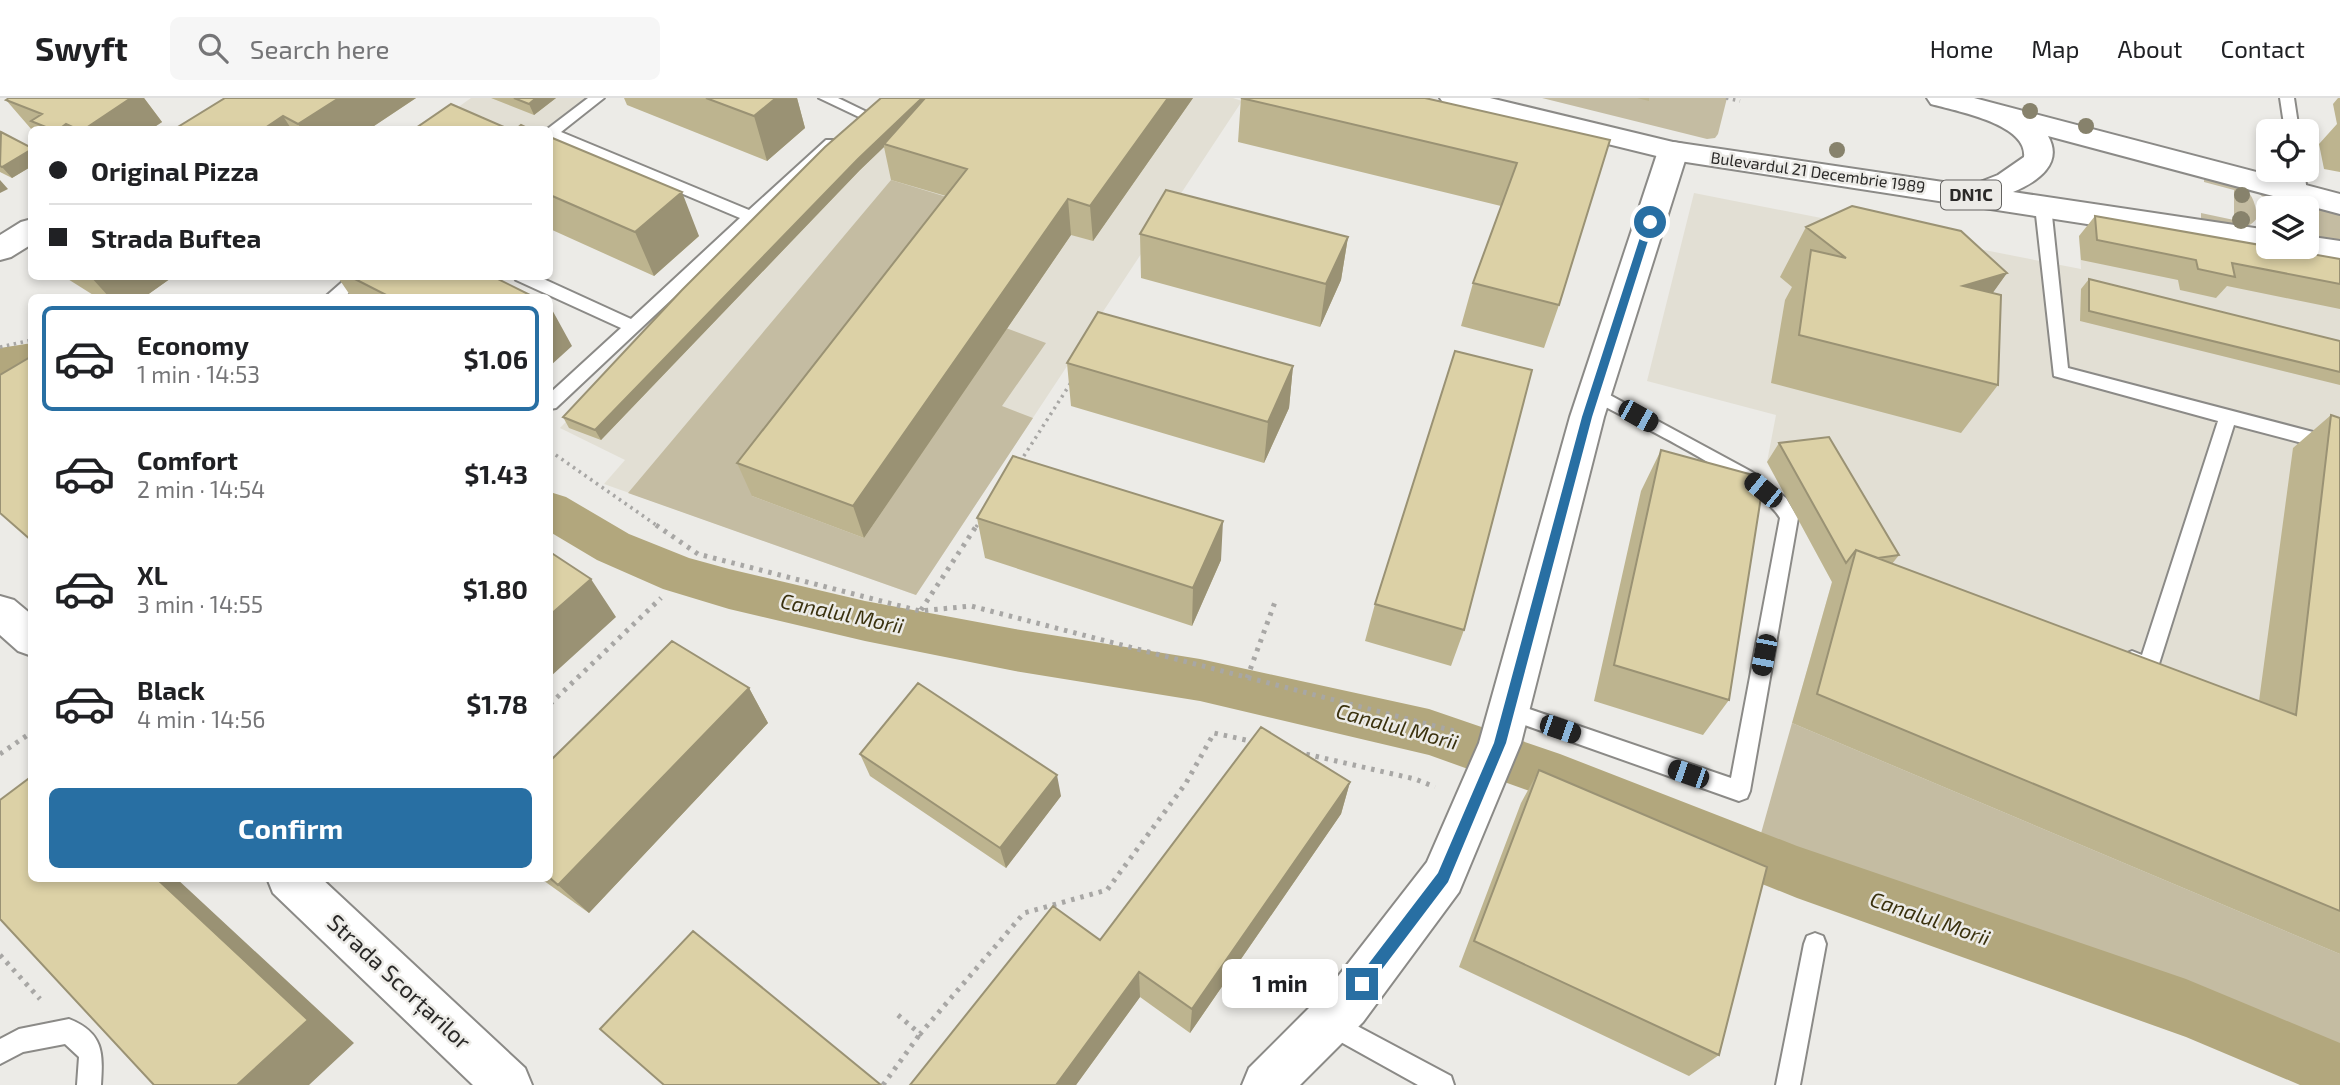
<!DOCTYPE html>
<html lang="en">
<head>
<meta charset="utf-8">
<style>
	body { margin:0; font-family:"Exo 2",sans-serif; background:#f6f6f6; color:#202124; height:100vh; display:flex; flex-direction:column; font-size:26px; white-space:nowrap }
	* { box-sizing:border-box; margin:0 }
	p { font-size:23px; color:#757577 }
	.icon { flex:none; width:38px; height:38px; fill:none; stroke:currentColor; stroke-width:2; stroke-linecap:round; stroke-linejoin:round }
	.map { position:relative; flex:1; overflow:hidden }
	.side { position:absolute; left:28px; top:196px; width:525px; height:588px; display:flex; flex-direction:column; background:#fff; border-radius:10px; box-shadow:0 4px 10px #0003 }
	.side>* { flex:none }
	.hud { position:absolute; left:28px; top:28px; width:525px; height:154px; border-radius:10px; box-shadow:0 4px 10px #0003; display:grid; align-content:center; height:154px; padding:0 21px; background:#fff }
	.controls { position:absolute; left:2256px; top:21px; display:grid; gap:14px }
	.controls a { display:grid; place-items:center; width:63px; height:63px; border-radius:10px; background:#fff; box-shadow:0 4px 10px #0003; font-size:35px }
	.end { position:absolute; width:32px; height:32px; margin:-16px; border:9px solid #286fa3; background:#fff; box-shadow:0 0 0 4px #fff }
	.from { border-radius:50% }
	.bubble { position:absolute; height:49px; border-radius:10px; background:#fff; box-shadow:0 4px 10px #0003; font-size:23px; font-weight:700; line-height:49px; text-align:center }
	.car { position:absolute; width:21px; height:42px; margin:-21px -10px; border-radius:9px; box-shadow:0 0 5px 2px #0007; background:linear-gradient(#222 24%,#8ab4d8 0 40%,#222 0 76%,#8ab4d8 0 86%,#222 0) }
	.hud b { display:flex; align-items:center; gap:24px; height:66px; font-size:26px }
	.hud b+b { border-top:2px solid #e0e0e0 }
	.hud i { width:18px; height:18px; background:#202124 }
	ul { padding:12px 0 0; list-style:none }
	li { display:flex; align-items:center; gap:21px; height:105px; margin:0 14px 10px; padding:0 7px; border:4px solid transparent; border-radius:10px }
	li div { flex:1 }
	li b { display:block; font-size:26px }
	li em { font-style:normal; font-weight:700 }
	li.selected { border-color:#286fa3 }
	li>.icon { width:63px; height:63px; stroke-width:1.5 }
	.button { display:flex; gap:14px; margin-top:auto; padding:14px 21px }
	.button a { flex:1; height:80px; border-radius:10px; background:#286fa3; color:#fff; font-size:28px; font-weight:700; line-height:80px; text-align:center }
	header { display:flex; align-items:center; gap:42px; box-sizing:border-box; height:98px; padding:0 35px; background:#fff; border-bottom:2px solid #e0e0e0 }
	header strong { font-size:33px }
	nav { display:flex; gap:38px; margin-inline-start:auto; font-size:24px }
	.search { width:490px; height:63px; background:#f6f6f6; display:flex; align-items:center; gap:18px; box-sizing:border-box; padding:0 24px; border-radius:10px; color:#757577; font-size:26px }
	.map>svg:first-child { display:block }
</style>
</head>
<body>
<header>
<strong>Swyft</strong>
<div class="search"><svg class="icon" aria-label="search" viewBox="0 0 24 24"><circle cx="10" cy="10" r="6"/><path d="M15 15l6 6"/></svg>Search here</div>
<nav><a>Home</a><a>Map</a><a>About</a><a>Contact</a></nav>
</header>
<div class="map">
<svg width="2340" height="987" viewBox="0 0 2340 987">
	<rect width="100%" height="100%" fill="#ecebe7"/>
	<path fill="#e2dfd4" d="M 471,0 L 587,0 L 544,31 L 426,32 Z
		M 896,0 L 1233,0 L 1242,3 L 916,497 L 604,386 L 625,362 L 560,330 L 765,117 Z
		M 1694,95 L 2081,171 L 2079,138 L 2340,185 L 2340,856 L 1792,625 L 1832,484 L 1767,364 L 1776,317 L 1647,283 Z"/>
	<path fill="#c4bca2" d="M 1542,0 L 1727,0 L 1718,36 L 1715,40 L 1707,41 Z
		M 2204,76 C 2233,83 2255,85 2257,120 C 2244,138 2221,129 2201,126 L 2201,115 L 2234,122 L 2234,92 L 2204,84 Z
		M 891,82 L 973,107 L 752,398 L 864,440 L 1006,230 L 1046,245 L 1002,308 L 1033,320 L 916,497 L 628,395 Z
		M 2247,85 L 2340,110 L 2340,150 L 2307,145 L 2306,110 L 2269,110 L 2264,100 Z
		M 1792,625 L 2340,856 L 2340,963 L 2302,940 L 1758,746 Z"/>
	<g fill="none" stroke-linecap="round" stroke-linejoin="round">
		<path fill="#b2a77d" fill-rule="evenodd" d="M 32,245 L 32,275 L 0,280 L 0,250 Z
			M 550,394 L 566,399 L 629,436 L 689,460 L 729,471 L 865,503 L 1015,531 L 1200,561 L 1429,611 L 1560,656 L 1797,748 L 2186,881 L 2340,945 L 2340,987 L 2300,987 L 2186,939 L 1797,800 L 1549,700 L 1429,657 L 1200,603 L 1015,573 L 865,543 L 729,511 L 663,491 L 597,462 L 550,434 Z"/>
		<defs>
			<path id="service" d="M 588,0 L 604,0 L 561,34 L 749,112 L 826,42 L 836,42 L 838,45 L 556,310 L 550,311 L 550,295 L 621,230 L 516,182 L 514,178 L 537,178 L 631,221 L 740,120 L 550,40 L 550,32 L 546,32 Z
				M 819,0 L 838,0 L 871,16 L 864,20 L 859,19 Z
				M 2280,0 L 2294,0 L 2299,33 L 2285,33 Z
				M 2290,72 L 2304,72 L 2307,94 L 2304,98 L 2294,98 Z
				M 2043,103 L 2051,108 L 2068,270 L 2340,341 L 2340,355 L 2234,327 L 2158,569 L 2155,575 L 2148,578 L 2125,568 L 2122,562 L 2125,556 L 2132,553 L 2142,557 L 2218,323 L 2054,278 L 2035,108 Z
				M 349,178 L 368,178 L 343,200 L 324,200 Z
				M 1595,289 L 1752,374 L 1786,400 L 1798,420 L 1750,693 L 1747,700 L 1739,703 L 1502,619 L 1499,613 L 1502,607 L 1509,604 L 1731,680 L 1780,420 C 1758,383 1632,324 1589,300 L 1586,295 L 1589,290 Z
				M 1815,835 L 1823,838 L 1826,846 L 1800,987 L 1776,987 L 1804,846 L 1807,838 Z
				M 1329,913 L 1451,978 L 1454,987 L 1418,987 L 1321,933 L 1317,925 L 1321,917 Z
				M 69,921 C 104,935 103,955 101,987 L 77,987 L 79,959 L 65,946 L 23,954 L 0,966 L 0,941 L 19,931 Z"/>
			<path id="minor" d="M 32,121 L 32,146 L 11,159 L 0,162 L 0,137 L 21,124 Z
				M 0,498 L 14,502 L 32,517 L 32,558 L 18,553 L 0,537 Z
				M 267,780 L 321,780 L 525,970 L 532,987 L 473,987 L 273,795 Z"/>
			<path id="tertiary" d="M 1673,44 L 1683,46 L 1688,53 L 1604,319 L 1521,645 L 1459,794 L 1363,924 L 1300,987 L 1242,987 L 1249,970 L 1329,890 L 1427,764 L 1479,645 L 1570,319 L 1658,53 L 1663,46 Z"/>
			<path id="primary" d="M 1440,0 L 1490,0 L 1673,44 L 1970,88 L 1998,77 L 2024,59 C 2028,26 1956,13 1931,6 L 1927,0 L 1974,0 L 2340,96 L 2340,116 L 2048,38 C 2064,66 2037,84 2013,94 L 2268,132 L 2268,149 L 2280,149 L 2268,154 L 1673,62 L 1444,6 Z
				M 2306,138 L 2340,143 L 2340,165 L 2295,157 L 2290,149 L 2306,149 Z"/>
		</defs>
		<use href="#service" stroke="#8b8a87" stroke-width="4"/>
		<use href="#minor" stroke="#8b8a87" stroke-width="4"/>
		<use href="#tertiary" stroke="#8b8a87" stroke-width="4"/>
		<use href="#primary" stroke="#8b8a87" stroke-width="4"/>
		<path stroke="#a8a7a5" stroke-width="3.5" stroke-dasharray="2.5 4.5" stroke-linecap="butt" d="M 1726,0 L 1740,3
			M 0,249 L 32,242
			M 550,353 L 659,429
			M 1020,364 L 1072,283
			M 976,429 L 980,423"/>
		<path stroke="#a8a7a5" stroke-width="5" stroke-dasharray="3.5 6" stroke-linecap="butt" d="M 656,427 L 698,456 L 920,513 L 971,508 L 1458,634
			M 921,512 L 977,427
			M 1247,580 L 1275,504
			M 550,606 L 661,500
			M 1297,654 L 1415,681 L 1435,689
			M 0,656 L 32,634
			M 0,857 L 40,901
			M 898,917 L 920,936 L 1024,815 L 1107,792 L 1186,685 L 1214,635 L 1255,644
			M 883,987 L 920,936"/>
		<use href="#service" fill="#fff" fill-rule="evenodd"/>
		<use href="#minor" fill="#fff" fill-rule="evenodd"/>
		<use href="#tertiary" fill="#fff" fill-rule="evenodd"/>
		<use href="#primary" fill="#fff" fill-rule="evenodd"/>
	</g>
	<g fill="#87826c">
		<circle cx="2030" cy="13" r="8"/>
		<circle cx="2086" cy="28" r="8"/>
		<circle cx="1837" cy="52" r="8"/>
		<circle cx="2242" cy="97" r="8"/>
		<circle cx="2241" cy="122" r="9"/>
	</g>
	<path fill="#bdb48f" d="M 9,0 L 144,0 L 162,24 L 150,32 L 32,32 L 6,2 Z
		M 225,0 L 416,0 L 368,32 L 173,32 Z
		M 491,0 L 556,0 L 534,17 Z
		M 624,0 L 797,0 L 805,30 L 767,63 L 627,7 Z
		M 881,0 L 1193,0 L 1093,143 L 1071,137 L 864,440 L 752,398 L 737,365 L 946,98 L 891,82 L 884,49 L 860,72 L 601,342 L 569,330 L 563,319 Z
		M 1241,0 L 1610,42 L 1559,207 L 1544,250 L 1461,228 L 1473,185 L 1501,108 L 1238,44 Z
		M 1637,0 L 1649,0 L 1649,3 Z
		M 2338,0 L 2340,0 L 2340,74 L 2324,71 L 2319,46 L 2337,26 L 2333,6 Z
		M 0,35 L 32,50 L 32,68 L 12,80 L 0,74 Z
		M 550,39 L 699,138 L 654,178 L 550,131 Z
		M 2095,118 L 2340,161 L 2340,211 L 2227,188 L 2216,200 L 2180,192 L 2178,182 L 2081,162 L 2079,138 Z
		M 1806,129 L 2007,175 L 1992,195 L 1998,287 L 1961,335 L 1771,285 L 1785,202 L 1792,189 L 1780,179 Z
		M 1140,136 L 1348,139 L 1341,182 L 1320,229 L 1141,180 Z
		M 63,178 L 174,178 L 143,200 L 98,200 Z
		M 337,178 L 492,178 L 536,200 L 352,200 Z
		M 2089,181 L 2340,243 L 2340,287 L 2080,223 L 2081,191 Z
		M 1067,265 L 1293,268 L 1289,310 L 1264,365 L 1071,308 Z
		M 2331,317 L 2340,320 L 2340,856 L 1792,625 L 1832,484 L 1767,364 L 1779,345 L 1899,457 L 1892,466 L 2259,603 L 2293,350 Z
		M 1661,352 L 1729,602 L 1703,637 L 1594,603 L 1641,393 Z
		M 977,420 L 1221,462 L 1192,528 L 985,460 Z
		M 1375,506 L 1464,532 L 1451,568 L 1365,543 Z
		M 749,590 L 768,625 L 589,815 L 540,780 L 550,780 Z
		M 860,656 L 1061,698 L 1006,770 L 870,678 Z
		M 1539,672 L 1719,957 L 1689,978 L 1459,869 L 1521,705 Z
		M 1350,684 L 1341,716 L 1190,935 L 1140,899 L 1076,987 L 910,987 L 1100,842 Z"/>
	<path fill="#9a9274" d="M 131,0 L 144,0 L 162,24 L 150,32 L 83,32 Z
		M 339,0 L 416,0 L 368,32 L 302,32 L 298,26 Z
		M 536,0 L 556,0 L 534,17 L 529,6 Z
		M 776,0 L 797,0 L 805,30 L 767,63 L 754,18 Z
		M 922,0 L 936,0 L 884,46 L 884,49 L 860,72 L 601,342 L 595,332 L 858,61 Z
		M 1168,0 L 1193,0 L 1093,143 L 1090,108 Z
		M 283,18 L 292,32 L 262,32 Z
		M 66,26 L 70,32 L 58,32 Z
		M 32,51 L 32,68 L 12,80 L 2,69 Z
		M 0,82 L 8,91 L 0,95 Z
		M 682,94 L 699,138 L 654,178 L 635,134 Z
		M 1068,101 L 1071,137 L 864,440 L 853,408 Z
		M 1348,139 L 1341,182 L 1320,229 L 1326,186 Z
		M 2007,175 L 1972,224 L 1963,188 Z
		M 90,178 L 174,178 L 143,200 L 110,200 Z
		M 550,208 L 572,248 L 550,268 Z
		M 1293,268 L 1289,310 L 1264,365 L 1268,324 Z
		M 1223,423 L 1221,462 L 1192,528 L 1193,490 Z
		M 591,481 L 616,519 L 550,579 L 550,517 Z
		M 749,590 L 768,625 L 589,815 L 558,787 Z
		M 1057,677 L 1061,698 L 1006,770 L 1000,750 Z
		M 1350,684 L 1341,716 L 1190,935 L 1192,911 Z
		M 156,780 L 176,780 L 354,945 L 309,987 L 237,987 Z
		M 1139,874 L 1140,899 L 1076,987 L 1056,987 Z"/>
	<path fill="#dcd1a6" stroke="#9a9274" stroke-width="2" d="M 9,0 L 131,0 L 83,32 L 79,32 L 66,26 L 58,32 L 53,32 L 31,23 L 42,16 L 6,2 Z
		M 225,0 L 339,0 L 298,26 L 283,18 L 262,32 L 173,32 Z
		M 514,0 L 536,0 L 529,6 Z
		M 706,0 L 776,0 L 754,18 Z
		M 881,0 L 922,0 L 858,61 L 595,332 L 563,319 L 682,192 L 825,49 Z
		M 925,0 L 1168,0 L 1090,108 L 1068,101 L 853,408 L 737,365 L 967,71 L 884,46 Z
		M 1241,0 L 1425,0 L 1610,42 L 1559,207 L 1473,185 L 1517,65 Z
		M 451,6 L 511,32 L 413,32 Z
		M 521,27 L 531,32 L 515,32 Z
		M 1,34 L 32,50 L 32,51 L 2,69 L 0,68 Z
		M 550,39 L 682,94 L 635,134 L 550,97 Z
		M 1166,92 L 1348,139 L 1326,186 L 1140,136 Z
		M 1852,108 L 1961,133 L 2007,175 L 1963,188 L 2001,197 L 1998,287 L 1799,237 L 1811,152 L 1846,160 L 1806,129 Z
		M 2095,118 L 2340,161 L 2340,186 L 2232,165 L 2235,179 L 2198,171 L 2196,162 L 2097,142 Z
		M 349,178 L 492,178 L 536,200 L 392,200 Z
		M 2089,181 L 2340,243 L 2340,274 L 2089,213 Z
		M 1098,214 L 1293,268 L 1268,324 L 1067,265 Z
		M 1455,253 L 1532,272 L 1464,532 L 1375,506 Z
		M 32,258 L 31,320 L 32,443 L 0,415 L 0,277 Z
		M 2331,317 L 2340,320 L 2340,813 L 1817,596 L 1856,452 L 2296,617 Z
		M 1829,339 L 1899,457 L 1878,460 L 1856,452 L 1846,465 L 1779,345 Z
		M 1661,352 L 1764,380 L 1729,602 L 1614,567 Z
		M 1013,358 L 1223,423 L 1193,490 L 977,420 Z
		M 550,454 L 591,481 L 550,517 Z
		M 672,543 L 749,590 L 558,787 L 550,780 L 550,663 Z
		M 918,585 L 1057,677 L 1000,750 L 860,656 Z
		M 1261,629 L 1350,684 L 1192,911 L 1139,874 L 1056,987 L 910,987 L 1053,808 L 1100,842 Z
		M 1539,672 L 1767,769 L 1719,957 L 1474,843 Z
		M 32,678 L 32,780 L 156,780 L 308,922 L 237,987 L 154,987 L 0,821 L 0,702 Z
		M 693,833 L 881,987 L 664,987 L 600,931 Z"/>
	<path fill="#286fa3" d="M 1650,121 L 1654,124 L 1592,319 L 1506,645 L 1448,784 L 1367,891 L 1362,893 L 1355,886 L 1357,881 L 1438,775 L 1494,645 L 1582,319 L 1645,124 Z"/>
	<g text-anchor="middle" stroke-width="5" stroke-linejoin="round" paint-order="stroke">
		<g font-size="16" fill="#2a2928" stroke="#ecebe7">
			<text transform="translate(1818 74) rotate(8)" y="6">Bulevardul 21 Decembrie 1989</text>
		</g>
		<rect fill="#ecebe7" stroke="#646361" stroke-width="2" x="1941" y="82.5" width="60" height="29" rx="5"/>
		<g font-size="18" font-weight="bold" fill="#2a2928">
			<text x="1971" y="103">DN1C</text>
		</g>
		<g font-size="21" font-style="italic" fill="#3a310e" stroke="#ecebe7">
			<text transform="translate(842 516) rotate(12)" y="7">Canalul Morii</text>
			<text transform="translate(1397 629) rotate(15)" y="7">Canalul Morii</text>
			<text transform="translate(1930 821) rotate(19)" y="7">Canalul Morii</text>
		</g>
		<g font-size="23" fill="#2a2928" stroke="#ecebe7">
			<text transform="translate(399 884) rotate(43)" y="8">Strada Scorțarilor</text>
		</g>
	</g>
</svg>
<div class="controls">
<a><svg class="icon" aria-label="locate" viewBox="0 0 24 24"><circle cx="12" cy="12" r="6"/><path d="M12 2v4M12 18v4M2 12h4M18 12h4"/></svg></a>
<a><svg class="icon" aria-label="layers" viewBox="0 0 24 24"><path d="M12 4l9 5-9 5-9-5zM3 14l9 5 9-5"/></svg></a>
</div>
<i class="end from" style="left:1650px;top:124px"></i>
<i class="end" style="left:1362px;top:886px"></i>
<div class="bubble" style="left:1222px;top:861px;width:116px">1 min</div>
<i class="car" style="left:1638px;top:318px;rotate:119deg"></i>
<i class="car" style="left:1763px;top:392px;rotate:309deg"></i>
<i class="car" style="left:1764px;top:557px;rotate:191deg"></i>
<i class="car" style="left:1560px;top:631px;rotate:109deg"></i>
<i class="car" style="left:1688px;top:676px;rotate:289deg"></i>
<div class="hud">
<b><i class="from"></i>Original Pizza</b>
<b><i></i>Strada Buftea</b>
</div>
<section class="side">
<ul>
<li class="selected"><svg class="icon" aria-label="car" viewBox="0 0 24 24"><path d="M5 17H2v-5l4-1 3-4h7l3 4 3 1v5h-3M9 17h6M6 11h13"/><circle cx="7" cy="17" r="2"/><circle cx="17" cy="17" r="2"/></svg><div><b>Economy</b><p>1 min · 14:53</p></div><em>$1.06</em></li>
<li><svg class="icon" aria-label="car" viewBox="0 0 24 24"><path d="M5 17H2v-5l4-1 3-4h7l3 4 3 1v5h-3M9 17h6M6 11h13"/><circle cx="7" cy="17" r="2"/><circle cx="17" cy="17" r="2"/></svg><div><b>Comfort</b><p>2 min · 14:54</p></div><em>$1.43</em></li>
<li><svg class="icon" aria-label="car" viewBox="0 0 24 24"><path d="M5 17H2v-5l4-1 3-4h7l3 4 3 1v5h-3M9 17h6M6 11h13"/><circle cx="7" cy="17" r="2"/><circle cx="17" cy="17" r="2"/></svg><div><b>XL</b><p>3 min · 14:55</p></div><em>$1.80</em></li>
<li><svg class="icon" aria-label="car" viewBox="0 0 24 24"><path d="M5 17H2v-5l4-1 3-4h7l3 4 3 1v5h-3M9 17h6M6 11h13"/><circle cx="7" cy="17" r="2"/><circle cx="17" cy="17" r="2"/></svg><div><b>Black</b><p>4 min · 14:56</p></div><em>$1.78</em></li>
</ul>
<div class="button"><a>Confirm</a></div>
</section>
</div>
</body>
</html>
